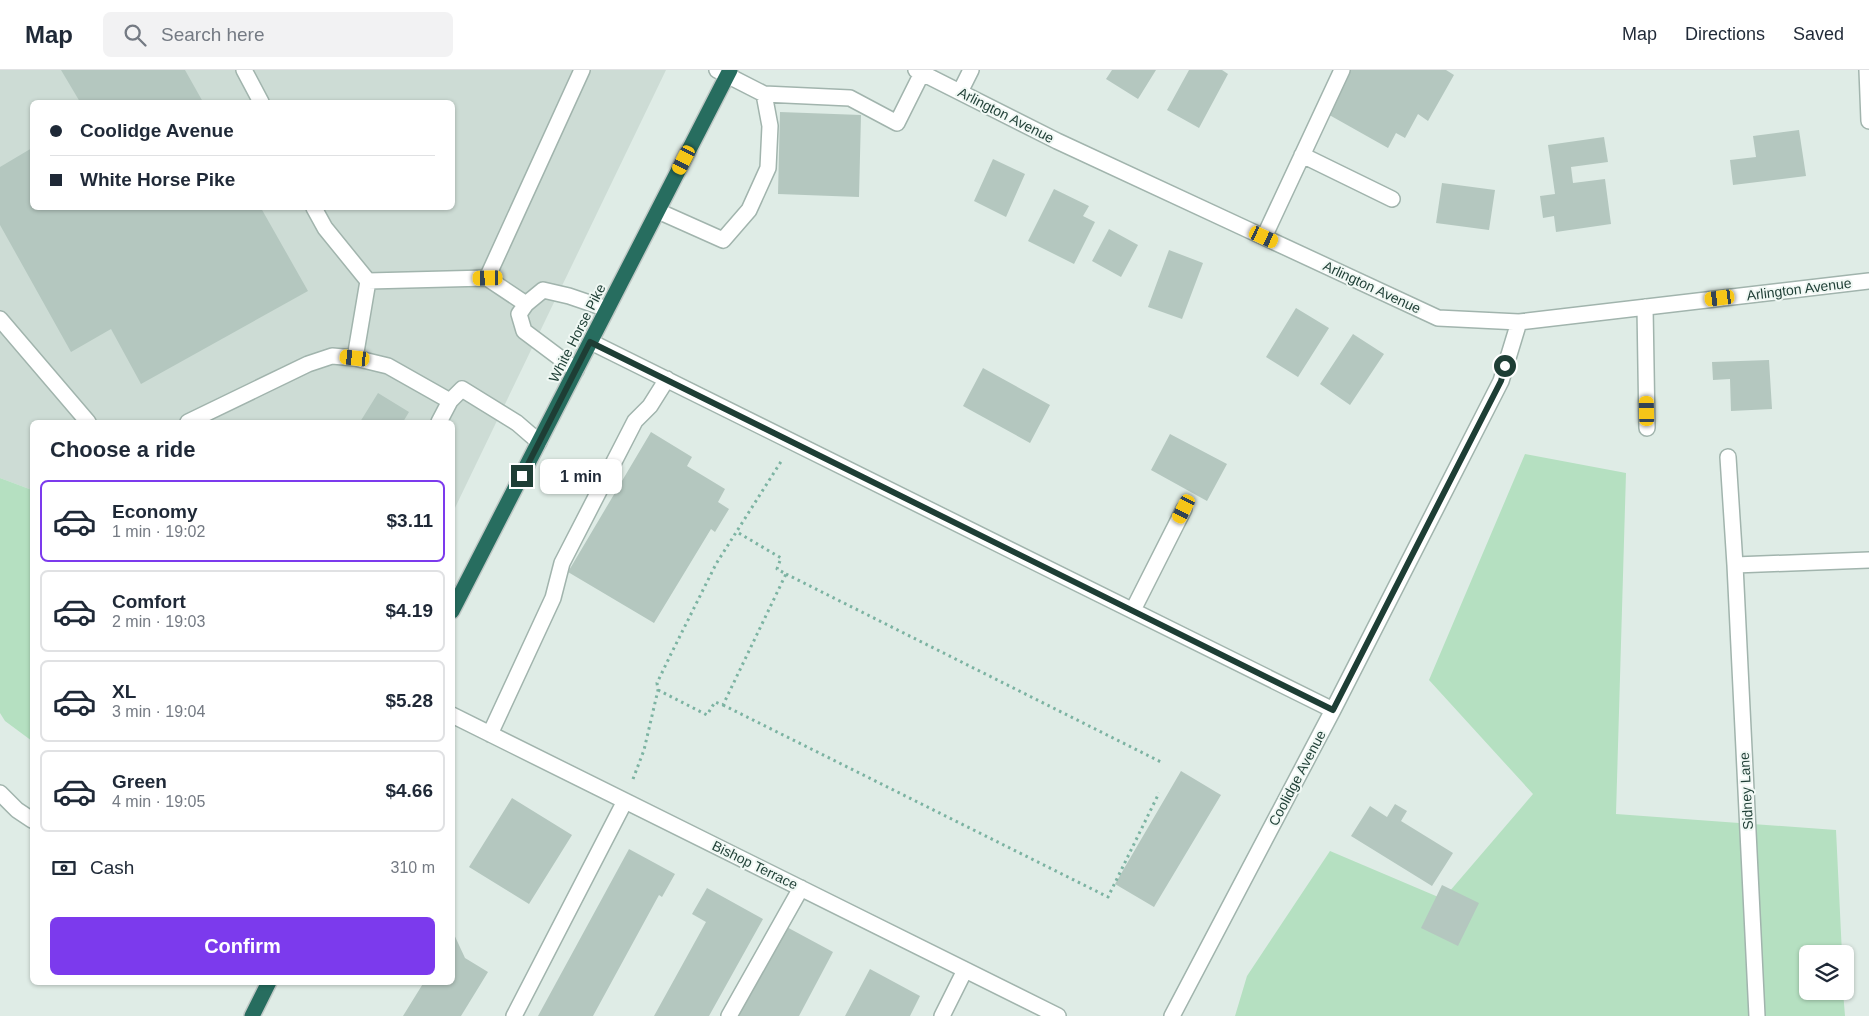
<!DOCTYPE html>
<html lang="en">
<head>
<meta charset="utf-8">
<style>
	body { margin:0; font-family:Arial,sans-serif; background:#f2f2f3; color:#1f2937; height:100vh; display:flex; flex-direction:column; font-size:19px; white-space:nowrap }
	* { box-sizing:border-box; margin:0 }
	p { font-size:16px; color:#747a83 }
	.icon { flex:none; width:28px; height:28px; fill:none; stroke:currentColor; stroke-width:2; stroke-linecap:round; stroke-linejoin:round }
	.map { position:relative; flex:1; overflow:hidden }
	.details { position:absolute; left:30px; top:350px; width:425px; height:565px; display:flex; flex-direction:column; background:#fff; border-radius:8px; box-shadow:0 1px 4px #0004 }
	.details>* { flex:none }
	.top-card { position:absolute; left:30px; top:30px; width:425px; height:110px; border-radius:8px; box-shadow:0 1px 4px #0004; display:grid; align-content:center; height:110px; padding:0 20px; background:#fff }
	.controls { position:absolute; left:1799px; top:875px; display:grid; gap:10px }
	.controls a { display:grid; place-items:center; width:55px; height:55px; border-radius:8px; background:#fff; box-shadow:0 1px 4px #0004; font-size:25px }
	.end { position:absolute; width:22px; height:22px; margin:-11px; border:6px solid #1e3e35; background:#fff; box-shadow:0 0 0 2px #fff }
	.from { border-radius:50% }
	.bubble { position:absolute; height:35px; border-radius:8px; background:#fff; box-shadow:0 1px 4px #0004; font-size:16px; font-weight:700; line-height:35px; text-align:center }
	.car { position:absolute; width:15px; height:30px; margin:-15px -8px; border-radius:6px; box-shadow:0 0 4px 1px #0007; background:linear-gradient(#f5c518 24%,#345 0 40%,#f5c518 0 76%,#345 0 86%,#f5c518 0) }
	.top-card b { display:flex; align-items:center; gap:18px; height:48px; font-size:19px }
	.top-card b+b { border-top:1px solid #e0e1e3 }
	.top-card i { width:12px; height:12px; background:#1f2937 }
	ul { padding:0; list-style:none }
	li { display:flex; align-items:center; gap:15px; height:82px; margin:0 10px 8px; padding:0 10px; border:2px solid #e0e1e3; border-radius:8px }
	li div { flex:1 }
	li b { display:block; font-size:19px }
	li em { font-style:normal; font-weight:700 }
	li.on { border-color:#7c3aed }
	li>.icon { width:45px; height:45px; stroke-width:1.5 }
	h2 { padding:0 20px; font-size:22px; line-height:60px }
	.pay { display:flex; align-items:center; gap:12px; height:55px; padding:0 20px; font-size:19px }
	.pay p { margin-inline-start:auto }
	.action { display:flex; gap:10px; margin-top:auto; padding:10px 20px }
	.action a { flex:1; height:58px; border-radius:8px; background:#7c3aed; color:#fff; font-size:20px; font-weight:700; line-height:58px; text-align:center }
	header { display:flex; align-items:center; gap:30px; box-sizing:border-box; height:70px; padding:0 25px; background:#fff; border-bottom:1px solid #e0e1e3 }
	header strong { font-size:24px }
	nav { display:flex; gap:28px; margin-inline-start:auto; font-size:18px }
	.search { width:350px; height:45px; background:#f2f2f3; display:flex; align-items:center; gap:12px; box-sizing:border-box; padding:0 18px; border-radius:8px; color:#747a83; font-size:19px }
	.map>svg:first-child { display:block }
</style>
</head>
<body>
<header>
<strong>Map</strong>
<div class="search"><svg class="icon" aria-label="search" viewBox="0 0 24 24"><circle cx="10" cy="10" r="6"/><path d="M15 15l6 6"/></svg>Search here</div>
<nav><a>Map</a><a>Directions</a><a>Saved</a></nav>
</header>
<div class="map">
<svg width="1869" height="946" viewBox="0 0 1869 946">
	<rect width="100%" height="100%" fill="#dfece6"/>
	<path fill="#cddcd5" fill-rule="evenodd" d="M 0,0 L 666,0 L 453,442 L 452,352 L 32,352 L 32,420 L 0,408 ZM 32,32 L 452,32 L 452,138 L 32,138 Z"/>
	<path fill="#b5e0c1" d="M 1525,384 L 1626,403 L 1616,744 L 1836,760 L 1842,884 L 1808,884 L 1808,921 L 1843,921 L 1845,946 L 1235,946 L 1247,906 L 1330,781 L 1443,829 L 1533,724 L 1429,610 Z
		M 0,408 L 32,420 L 32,671 L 5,651 L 0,643 Z"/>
	<path fill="#b4c7bf" d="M 61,0 L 185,0 L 203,32 L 80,32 Z
		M 1112,0 L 1156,0 L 1138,29 L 1106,9 Z
		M 1189,0 L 1222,0 L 1228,4 L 1199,58 L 1167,40 Z
		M 1347,0 L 1446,0 L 1454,5 L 1428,51 L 1418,44 L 1405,68 L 1396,63 L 1388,78 L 1324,42 Z
		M 780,42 L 861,45 L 859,127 L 778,124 Z
		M 1799,60 L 1806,106 L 1733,115 L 1730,90 L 1756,87 L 1753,66 Z
		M 1604,67 L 1608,92 L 1571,97 L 1573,113 L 1605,109 L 1611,154 L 1556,162 L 1554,146 L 1543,148 L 1540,126 L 1555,124 L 1548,75 Z
		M 32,78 L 32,138 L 261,138 L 308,221 L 141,314 L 111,259 L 71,282 L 0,155 L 0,97 Z
		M 993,89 L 1025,104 L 1006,147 L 974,131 Z
		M 1442,113 L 1495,120 L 1489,160 L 1436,153 Z
		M 1054,119 L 1089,136 L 1083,146 L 1095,152 L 1074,194 L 1028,171 Z
		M 1109,159 L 1138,175 L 1121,207 L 1092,191 Z
		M 1169,180 L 1203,193 L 1182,249 L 1148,237 Z
		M 1296,238 L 1329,258 L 1298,307 L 1266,287 Z
		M 1353,264 L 1384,284 L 1350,335 L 1320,314 Z
		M 1769,290 L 1772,339 L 1731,341 L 1730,309 L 1713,310 L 1712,292 Z
		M 983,298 L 1050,335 L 1030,373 L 963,336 Z
		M 378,323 L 409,342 L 403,352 L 360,352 Z
		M 651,362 L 692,387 L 687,396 L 725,419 L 718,432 L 729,439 L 715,462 L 711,459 L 654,553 L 568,502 Z
		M 1170,364 L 1227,394 L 1207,431 L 1151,400 Z
		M 1181,701 L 1221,725 L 1154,837 L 1115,814 Z
		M 512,728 L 572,765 L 529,834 L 469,797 Z
		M 1395,734 L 1407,741 L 1401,751 L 1453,783 L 1432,816 L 1351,766 L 1370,736 L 1387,747 Z
		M 629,779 L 675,804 L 662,827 L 659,825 L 593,946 L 538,946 Z
		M 1442,815 L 1479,833 L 1458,876 L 1421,858 Z
		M 707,818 L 763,849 L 709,946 L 654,946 L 706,852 L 692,844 Z
		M 783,855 L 833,882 L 799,946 L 735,946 Z
		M 452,860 L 465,888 L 488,902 L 461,946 L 403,946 L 424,912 L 452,912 Z
		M 870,899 L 920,926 L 910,946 L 845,946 Z"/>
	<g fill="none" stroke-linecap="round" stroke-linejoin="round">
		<defs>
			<path id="minor" d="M 244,0 L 261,32
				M 916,0 L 1057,71 L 1438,248 L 1519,252 L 1869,211
				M 1867,0 L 1869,51
				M 960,22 L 971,0
				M 764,24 L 850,28 L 897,53 L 922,3
				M 1302,85 L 1392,129
				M 314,138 L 325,158 L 368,211 L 487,208 L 526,234
				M 658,141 L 723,170 L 749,140 L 768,98 L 770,56 L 764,24 L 717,0
				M 1264,167 L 1342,0
				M 487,208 L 582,0
				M 1645,237 L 1647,358
				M 0,249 L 88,352
				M 591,272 L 1333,640
				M 355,288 L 368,211
				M 576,300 L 524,261 L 519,244 L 526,234 L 543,220 L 569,226 L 607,239
				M 188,352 L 308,294 L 332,286 L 355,288 L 388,296 L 450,331
				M 439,352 L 450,331 L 462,319 L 517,353 L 539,372
				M 1728,387 L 1735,495
				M 1133,540 L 1184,439
				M 452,645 L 1058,946
				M 490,664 L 553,528 L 562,493 L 635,351 L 650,336 L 667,309
				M 0,723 L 17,740 L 32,750
				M 514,946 L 625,731
				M 729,946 L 801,818
				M 942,946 L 965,900
				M 1172,946 L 1333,640 L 1501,311 L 1519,252
				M 1757,946 L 1735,495 L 1869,490"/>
			<path id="highway" d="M 452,541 L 730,0
				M 252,946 L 269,912"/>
		</defs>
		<use href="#minor" stroke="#a1b4ad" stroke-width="18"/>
		<use href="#highway" stroke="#c0c9c6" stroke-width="18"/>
		<path stroke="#7cb3a2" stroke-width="3" stroke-dasharray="2.5 4" stroke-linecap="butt" d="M 786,504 L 1161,692
			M 658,620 L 707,645 L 715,632 L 723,635 L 786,504 L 777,499 L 781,488 L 737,462
			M 723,635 L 1108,827 L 1159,723
			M 633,709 L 644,680 L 658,620 L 657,613 L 671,584 L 716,494 L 782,390"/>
		<use href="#minor" stroke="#fff" stroke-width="15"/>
		<use href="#highway" stroke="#276d5f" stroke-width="15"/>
	</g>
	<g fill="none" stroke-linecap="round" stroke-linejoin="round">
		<path stroke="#1e3e35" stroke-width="6" d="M 522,406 L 590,272 L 1333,640 L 1501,311 L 1505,296"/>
	</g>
	<g text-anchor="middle" stroke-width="4" stroke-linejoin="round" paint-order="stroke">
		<g font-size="14" fill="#1e3e35" stroke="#f0f8f4">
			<text transform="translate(1006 45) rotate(27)" y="5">Arlington Avenue</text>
			<text transform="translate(1372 217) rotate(25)" y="5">Arlington Avenue</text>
			<text transform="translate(1799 219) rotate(-7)" y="5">Arlington Avenue</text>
			<text transform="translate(577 263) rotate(-63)" y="5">White Horse Pike</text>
			<text transform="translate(1297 708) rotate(-62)" y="5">Coolidge Avenue</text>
			<text transform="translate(1746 721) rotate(-93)" y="5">Sidney Lane</text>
			<text transform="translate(755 795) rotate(26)" y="5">Bishop Terrace</text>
		</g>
	</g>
</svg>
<div class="controls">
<a><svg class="icon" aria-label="layers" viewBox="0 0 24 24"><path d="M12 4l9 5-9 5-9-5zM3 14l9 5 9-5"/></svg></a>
</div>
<i class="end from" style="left:1505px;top:296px"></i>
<i class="end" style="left:522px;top:406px"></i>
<div class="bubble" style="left:540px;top:389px;width:82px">1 min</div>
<i class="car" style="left:684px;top:90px;rotate:207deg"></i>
<i class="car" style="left:1264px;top:167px;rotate:115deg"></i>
<i class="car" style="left:488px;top:208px;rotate:269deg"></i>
<i class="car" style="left:1720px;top:228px;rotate:263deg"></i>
<i class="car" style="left:355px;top:288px;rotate:276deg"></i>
<i class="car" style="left:1647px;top:341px;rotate:359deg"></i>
<i class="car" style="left:1184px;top:439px;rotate:207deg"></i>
<div class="top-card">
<b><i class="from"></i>Coolidge Avenue</b>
<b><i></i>White Horse Pike</b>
</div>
<section class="details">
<h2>Choose a ride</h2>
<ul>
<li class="on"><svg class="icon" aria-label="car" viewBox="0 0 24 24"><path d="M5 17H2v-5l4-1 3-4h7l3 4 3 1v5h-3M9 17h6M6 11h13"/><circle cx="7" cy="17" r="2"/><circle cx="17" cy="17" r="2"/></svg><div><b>Economy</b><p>1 min · 19:02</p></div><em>$3.11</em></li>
<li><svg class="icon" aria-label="car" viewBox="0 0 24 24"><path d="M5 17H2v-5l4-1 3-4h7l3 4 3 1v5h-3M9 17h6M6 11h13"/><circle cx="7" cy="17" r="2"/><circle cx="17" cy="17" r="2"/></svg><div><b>Comfort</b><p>2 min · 19:03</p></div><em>$4.19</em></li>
<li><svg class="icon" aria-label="car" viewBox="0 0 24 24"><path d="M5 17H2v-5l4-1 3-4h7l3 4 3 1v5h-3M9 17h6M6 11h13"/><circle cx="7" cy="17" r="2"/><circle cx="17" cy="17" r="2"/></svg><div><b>XL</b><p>3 min · 19:04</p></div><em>$5.28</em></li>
<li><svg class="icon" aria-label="car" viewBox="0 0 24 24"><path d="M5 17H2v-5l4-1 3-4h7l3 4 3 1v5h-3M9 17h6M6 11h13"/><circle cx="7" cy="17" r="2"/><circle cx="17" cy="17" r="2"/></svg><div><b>Green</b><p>4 min · 19:05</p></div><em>$4.66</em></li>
</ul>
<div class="pay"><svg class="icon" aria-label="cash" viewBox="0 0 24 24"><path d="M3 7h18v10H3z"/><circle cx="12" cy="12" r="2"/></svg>Cash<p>310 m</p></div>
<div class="action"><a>Confirm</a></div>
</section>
</div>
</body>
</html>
